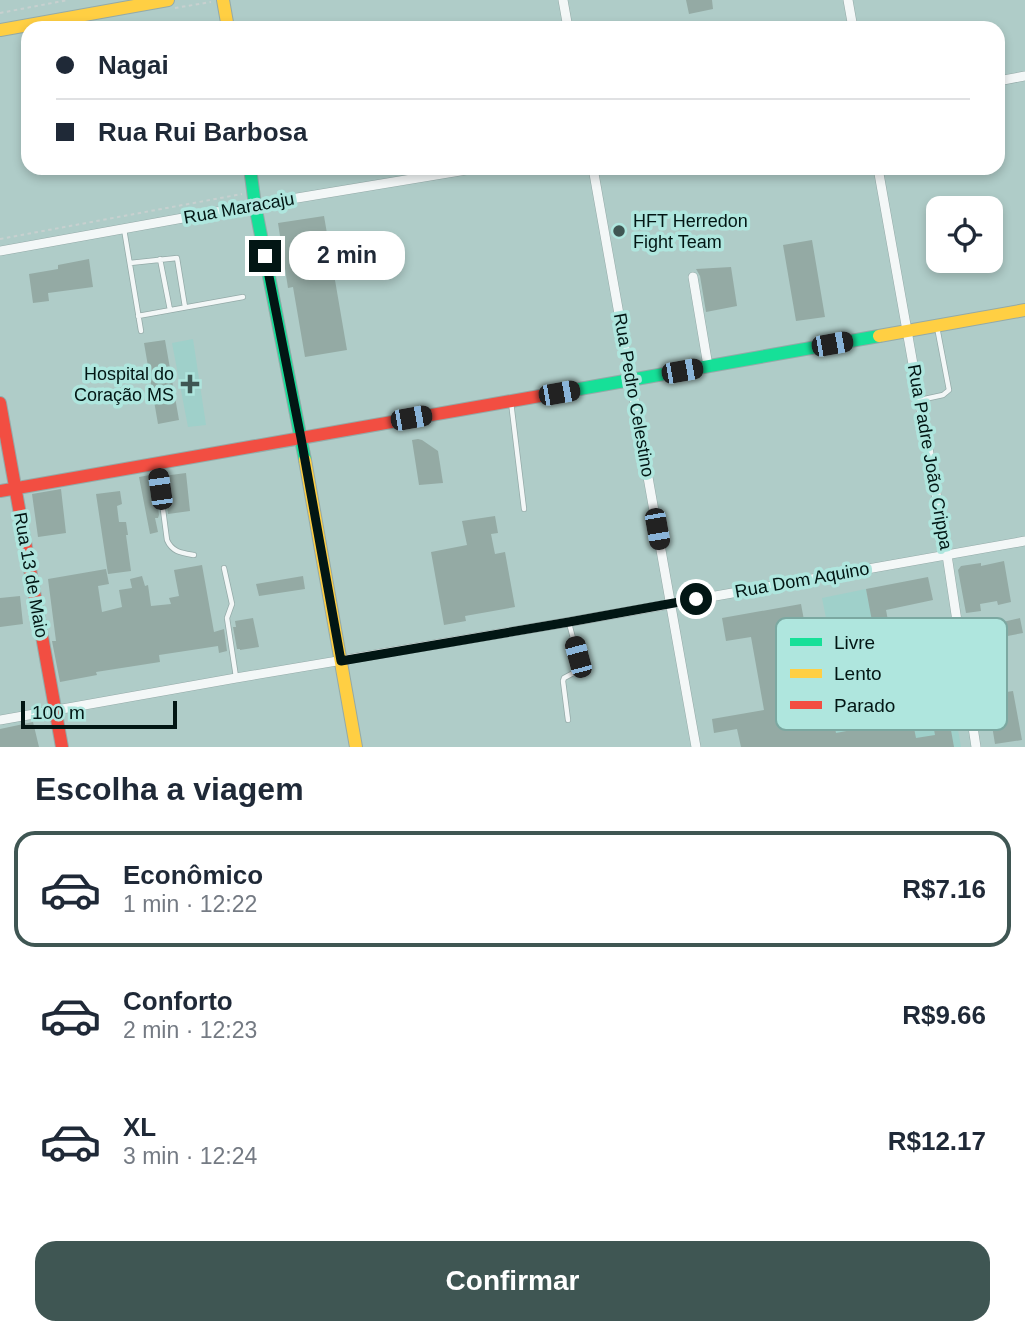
<!DOCTYPE html>
<html lang="pt">
<head>
<meta charset="utf-8">
<style>
	body { margin:0; font-family:Helvetica,sans-serif; background:#f6f6f7; color:#1f2937; height:100vh; display:flex; flex-direction:column; font-size:26px; white-space:nowrap }
	* { box-sizing:border-box; margin:0 }
	p { font-size:23px; color:#747a83 }
	.icon { flex:none; width:38px; height:38px; fill:none; stroke:currentColor; stroke-width:2; stroke-linecap:round; stroke-linejoin:round }
	.map { position:relative; height:747px; overflow:hidden }
	.details { display:flex; flex-direction:column; background:#fff; flex:1 }
	.details>* { flex:none }
	.banner { position:absolute; left:21px; top:21px; width:984px; height:154px; border-radius:21px; box-shadow:0 4px 10px #0003; display:grid; align-content:center; height:154px; padding:0 35px; background:#fff }
	.fabs { position:absolute; left:926px; top:196px; display:grid; gap:14px }
	.fabs a { display:grid; place-items:center; width:77px; height:77px; border-radius:14px; background:#fff; box-shadow:0 4px 10px #0003; font-size:35px }
	.scale { position:absolute; left:21px; bottom:18px; width:156px; box-sizing:border-box; padding-left:7px; border:4px solid #021614; border-top:0; font-size:19px; line-height:24px; white-space:nowrap; color:#021614; -webkit-text-stroke:5px #afe6de; paint-order:stroke }
	.end { position:absolute; width:32px; height:32px; margin:-16px; border:9px solid #021614; background:#fff; box-shadow:0 0 0 4px #fff }
	.from { border-radius:50% }
	.bubble { position:absolute; height:49px; border-radius:21px; background:#fff; box-shadow:0 4px 10px #0003; font-size:23px; font-weight:800; line-height:49px; text-align:center }
	.car { position:absolute; width:21px; height:42px; margin:-21px -10px; border-radius:9px; box-shadow:0 0 5px 2px #0007; background:linear-gradient(#222 24%,#8ab4d8 0 40%,#222 0 76%,#8ab4d8 0 86%,#222 0) }
	.banner b { display:flex; align-items:center; gap:24px; height:66px; font-size:26px }
	.banner b+b { border-top:2px solid #e0e1e3 }
	.banner i { width:18px; height:18px; background:#1f2937 }
	ul { padding:0; list-style:none }
	li { display:flex; align-items:center; gap:21px; height:116px; margin:0 14px 10px; padding:0 21px; border:4px solid transparent; border-radius:21px }
	li div { flex:1 }
	li b { display:block; font-size:26px }
	li em { font-style:normal; font-weight:800 }
	li.selected { border-color:#3f5653 }
	li>.icon { width:63px; height:63px; stroke-width:1.5 }
	h2 { padding:0 35px; font-size:32px; line-height:84px }
	.primary-button { display:flex; gap:14px; margin-top:auto; padding:14px 35px }
	.primary-button a { flex:1; height:80px; border-radius:21px; background:#3f5653; color:#fff; font-size:28px; font-weight:800; line-height:80px; text-align:center }
	.map>svg:first-child { display:block }
</style>
</head>
<body>
<div class="map">
<svg width="1025" height="747" viewBox="0 0 1025 747">
	<rect width="100%" height="100%" fill="#afccc8"/>
	<path fill="#9fd0ca" d="M 193,339 L 206,425 L 188,427 L 172,343 Z
		M 866,589 L 875,631 L 939,619 L 961,747 L 800,747 L 791,696 L 795,695 L 785,641 L 829,633 L 822,598 Z"/>
	<path fill="#94aaa4" fill-rule="evenodd" d="M 686,0 L 712,0 L 713,9 L 689,14 Z
		M 324,216 L 347,350 L 305,357 L 293,287 L 288,288 L 278,223 Z
		M 812,240 L 825,317 L 796,321 L 783,245 Z
		M 89,259 L 93,287 L 48,293 L 49,301 L 33,303 L 29,274 L 58,269 L 58,265 Z
		M 731,267 L 737,306 L 706,312 L 700,276 L 696,269 Z
		M 165,340 L 179,420 L 158,424 L 144,343 Z
		M 418,439 L 422,440 L 438,451 L 443,483 L 419,485 L 412,440 Z
		M 186,473 L 190,511 L 168,514 L 163,476 Z
		M 150,475 L 150,478 L 154,477 L 159,515 L 158,518 L 155,518 L 158,532 L 150,534 L 139,477 Z
		M 61,489 L 66,533 L 38,537 L 32,494 Z
		M 120,491 L 122,504 L 117,506 L 119,522 L 126,522 L 128,535 L 126,535 L 131,571 L 108,574 L 96,494 Z
		M 495,516 L 498,533 L 491,534 L 495,554 L 505,552 L 515,607 L 465,616 L 466,621 L 444,625 L 431,552 L 467,545 L 462,521 Z
		M 1004,561 L 1011,602 L 998,605 L 997,601 L 980,604 L 981,611 L 966,613 L 958,570 L 961,566 L 981,563 L 981,566 Z
		M 202,565 L 214,632 L 224,629 L 227,651 L 219,653 L 218,646 L 159,655 L 160,662 L 96,672 L 97,675 L 60,682 L 52,641 L 56,641 L 48,579 L 106,569 L 109,584 L 98,586 L 102,612 L 122,607 L 119,590 L 132,588 L 130,579 L 142,576 L 145,586 L 148,585 L 151,606 L 171,604 L 169,598 L 179,596 L 174,570 Z
		M 303,576 L 305,589 L 259,596 L 256,584 Z
		M 928,577 L 933,600 L 886,610 L 891,636 L 933,629 L 954,747 L 741,747 L 737,729 L 714,733 L 712,719 L 764,710 L 751,637 L 726,641 L 722,618 L 801,604 L 806,631 L 800,632 L 801,637 L 782,640 L 791,689 L 787,690 L 793,720 L 832,713 L 836,733 L 883,724 L 875,682 L 883,680 L 866,589 ZM 927,691 L 935,735 L 916,738 L 913,723 L 900,726 L 895,697 Z
		M 20,596 L 23,624 L 0,627 L 0,598 Z
		M 253,618 L 259,647 L 240,650 L 240,649 L 237,649 L 233,627 L 236,627 L 235,621 Z
		M 1020,618 L 1023,633 L 987,640 L 985,626 Z
		M 1013,691 L 1022,740 L 995,744 L 987,695 Z
		M 33,722 L 39,747 L 0,747 L 0,729 Z"/>
	<g fill="none" stroke-linecap="round" stroke-linejoin="round">
		<defs>
			<path id="lane" d="M 124,229 L 141,331
				M 160,259 L 170,310
				M 130,263 L 177,258 L 185,307
				M 138,316 L 243,297
				M 920,400 L 943,395 L 949,390 L 937,327
				M 511,402 L 524,509
				M 157,464 L 167,540 C 172,552 182,553 194,555
				M 224,568 L 232,604 L 227,618 L 236,677
				M 568,720 L 563,681 L 564,678 L 579,670 L 578,657 L 569,623"/>
			<path id="street" d="M 563,0 L 568,28
				M 848,0 L 853,28
				M 998,81 L 1025,76
				M 593,168 L 696,747
				M 878,168 L 947,555 L 976,747
				M 0,251 L 255,205 L 478,168
				M 693,277 L 708,366
				M 0,720 L 236,678 L 569,622 L 1025,541"/>
			<path id="fast" d="M 250,168 L 255,205 L 305,460
				M 568,391 L 879,336"/>
			<path id="slow" d="M 223,0 L 228,28
				M 0,30 L 168,0
				M 879,336 L 1025,310
				M 305,460 L 356,747"/>
			<path id="jam" d="M 0,403 L 62,747
				M 0,491 L 568,391"/>
		</defs>
		<use href="#lane" stroke="#94aaa8" stroke-width="6"/>
		<use href="#street" stroke="#94aaa8" stroke-width="10"/>
		<use href="#fast" stroke="#94aaa8" stroke-width="14"/>
		<use href="#slow" stroke="#94aaa8" stroke-width="14"/>
		<use href="#jam" stroke="#94aaa8" stroke-width="14"/>
		<path stroke="#c7d0cf" stroke-width="2" stroke-dasharray="3.5 3.5" stroke-linecap="butt" d="M 175,8 L 211,2
			M 0,13 L 68,0
			M 0,239 L 242,194"/>
		<use href="#lane" stroke="#f3f7f7" stroke-width="4.5"/>
		<use href="#street" stroke="#f3f7f7" stroke-width="9"/>
		<use href="#fast" stroke="#16e098" stroke-width="12"/>
		<use href="#slow" stroke="#ffcf43" stroke-width="12"/>
		<use href="#jam" stroke="#f24e42" stroke-width="12"/>
	</g>
	<g fill="none" stroke-linecap="round" stroke-linejoin="round">
		<path stroke="#021614" stroke-width="9" d="M 265,256 L 301,438 L 341,661 L 569,622 L 696,599"/>
	</g>
	<g fill="#3f5653" stroke="#afe6de" stroke-width="2.5">
		<circle cx="619" cy="231" r="7"/>
		<path d="M186.5 373.5h7v7h7v7h-7v7h-7v-7h-7v-7h7z"/>
	</g>
	<g text-anchor="middle" stroke-width="7" stroke-linejoin="round" paint-order="stroke">
		<g font-size="18" fill="#021614" stroke="#afe6de">
			<text transform="translate(239 208) rotate(-10)" y="6">Rua Maracaju</text>
			<text transform="translate(634 395) rotate(80)" y="6">Rua Pedro Celestino</text>
			<text transform="translate(930 457) rotate(80)" y="6">Rua Padre João Crippa</text>
			<text transform="translate(31 575) rotate(80)" y="6">Rua 13 de Maio</text>
			<text transform="translate(802 580) rotate(-10)" y="6">Rua Dom Aquino</text>
		</g>
		<g font-size="18" fill="#021614" stroke="#afe6de" text-anchor="start">
			<text x="633" y="227">HFT Herredon<tspan x="633" dy="21">Fight Team</tspan></text>
			<text x="174" y="380" text-anchor="end">Hospital do<tspan x="174" dy="21">Coração MS</tspan></text>
		</g>
	</g>
	<rect x="776" y="618" width="231" height="112" rx="10" fill="#afe6de" stroke="#7ba8a1" stroke-width="2"/>
	<rect x="790" y="638" width="32" height="8" fill="#16e098"/>
	<rect x="790" y="669" width="32" height="9" fill="#ffcf43"/>
	<rect x="790" y="701" width="32" height="8" fill="#f24e42"/>
	<g font-size="19" fill="#021614">
		<text x="834" y="649">Livre</text>
		<text x="834" y="680">Lento</text>
		<text x="834" y="712">Parado</text>
	</g>
</svg>
<div class="fabs">
<a><svg class="icon" aria-label="locate" viewBox="0 0 24 24"><circle cx="12" cy="12" r="6"/><path d="M12 2v4M12 18v4M2 12h4M18 12h4"/></svg></a>
</div>
<div class="scale">100 m</div>
<i class="end from" style="left:696px;top:599px"></i>
<i class="end" style="left:265px;top:256px"></i>
<div class="bubble" style="left:289px;top:231px;width:116px">2 min</div>
<i class="car" style="left:832px;top:344px;rotate:80deg"></i>
<i class="car" style="left:682px;top:371px;rotate:80deg"></i>
<i class="car" style="left:559px;top:393px;rotate:80deg"></i>
<i class="car" style="left:411px;top:418px;rotate:80deg"></i>
<i class="car" style="left:160px;top:489px;rotate:352deg"></i>
<i class="car" style="left:657px;top:529px;rotate:170deg"></i>
<i class="car" style="left:578px;top:657px;rotate:345deg"></i>
<div class="banner">
<b><i class="from"></i>Nagai</b>
<b><i></i>Rua Rui Barbosa</b>
</div>
</div>
<section class="details">
<h2>Escolha a viagem</h2>
<ul>
<li class="selected"><svg class="icon" aria-label="car" viewBox="0 0 24 24"><path d="M5 17H2v-5l4-1 3-4h7l3 4 3 1v5h-3M9 17h6M6 11h13"/><circle cx="7" cy="17" r="2"/><circle cx="17" cy="17" r="2"/></svg><div><b>Econômico</b><p>1 min · 12:22</p></div><em>R$7.16</em></li>
<li><svg class="icon" aria-label="car" viewBox="0 0 24 24"><path d="M5 17H2v-5l4-1 3-4h7l3 4 3 1v5h-3M9 17h6M6 11h13"/><circle cx="7" cy="17" r="2"/><circle cx="17" cy="17" r="2"/></svg><div><b>Conforto</b><p>2 min · 12:23</p></div><em>R$9.66</em></li>
<li><svg class="icon" aria-label="car" viewBox="0 0 24 24"><path d="M5 17H2v-5l4-1 3-4h7l3 4 3 1v5h-3M9 17h6M6 11h13"/><circle cx="7" cy="17" r="2"/><circle cx="17" cy="17" r="2"/></svg><div><b>XL</b><p>3 min · 12:24</p></div><em>R$12.17</em></li>
</ul>
<div class="primary-button"><a>Confirmar</a></div>
</section>
</body>
</html>
